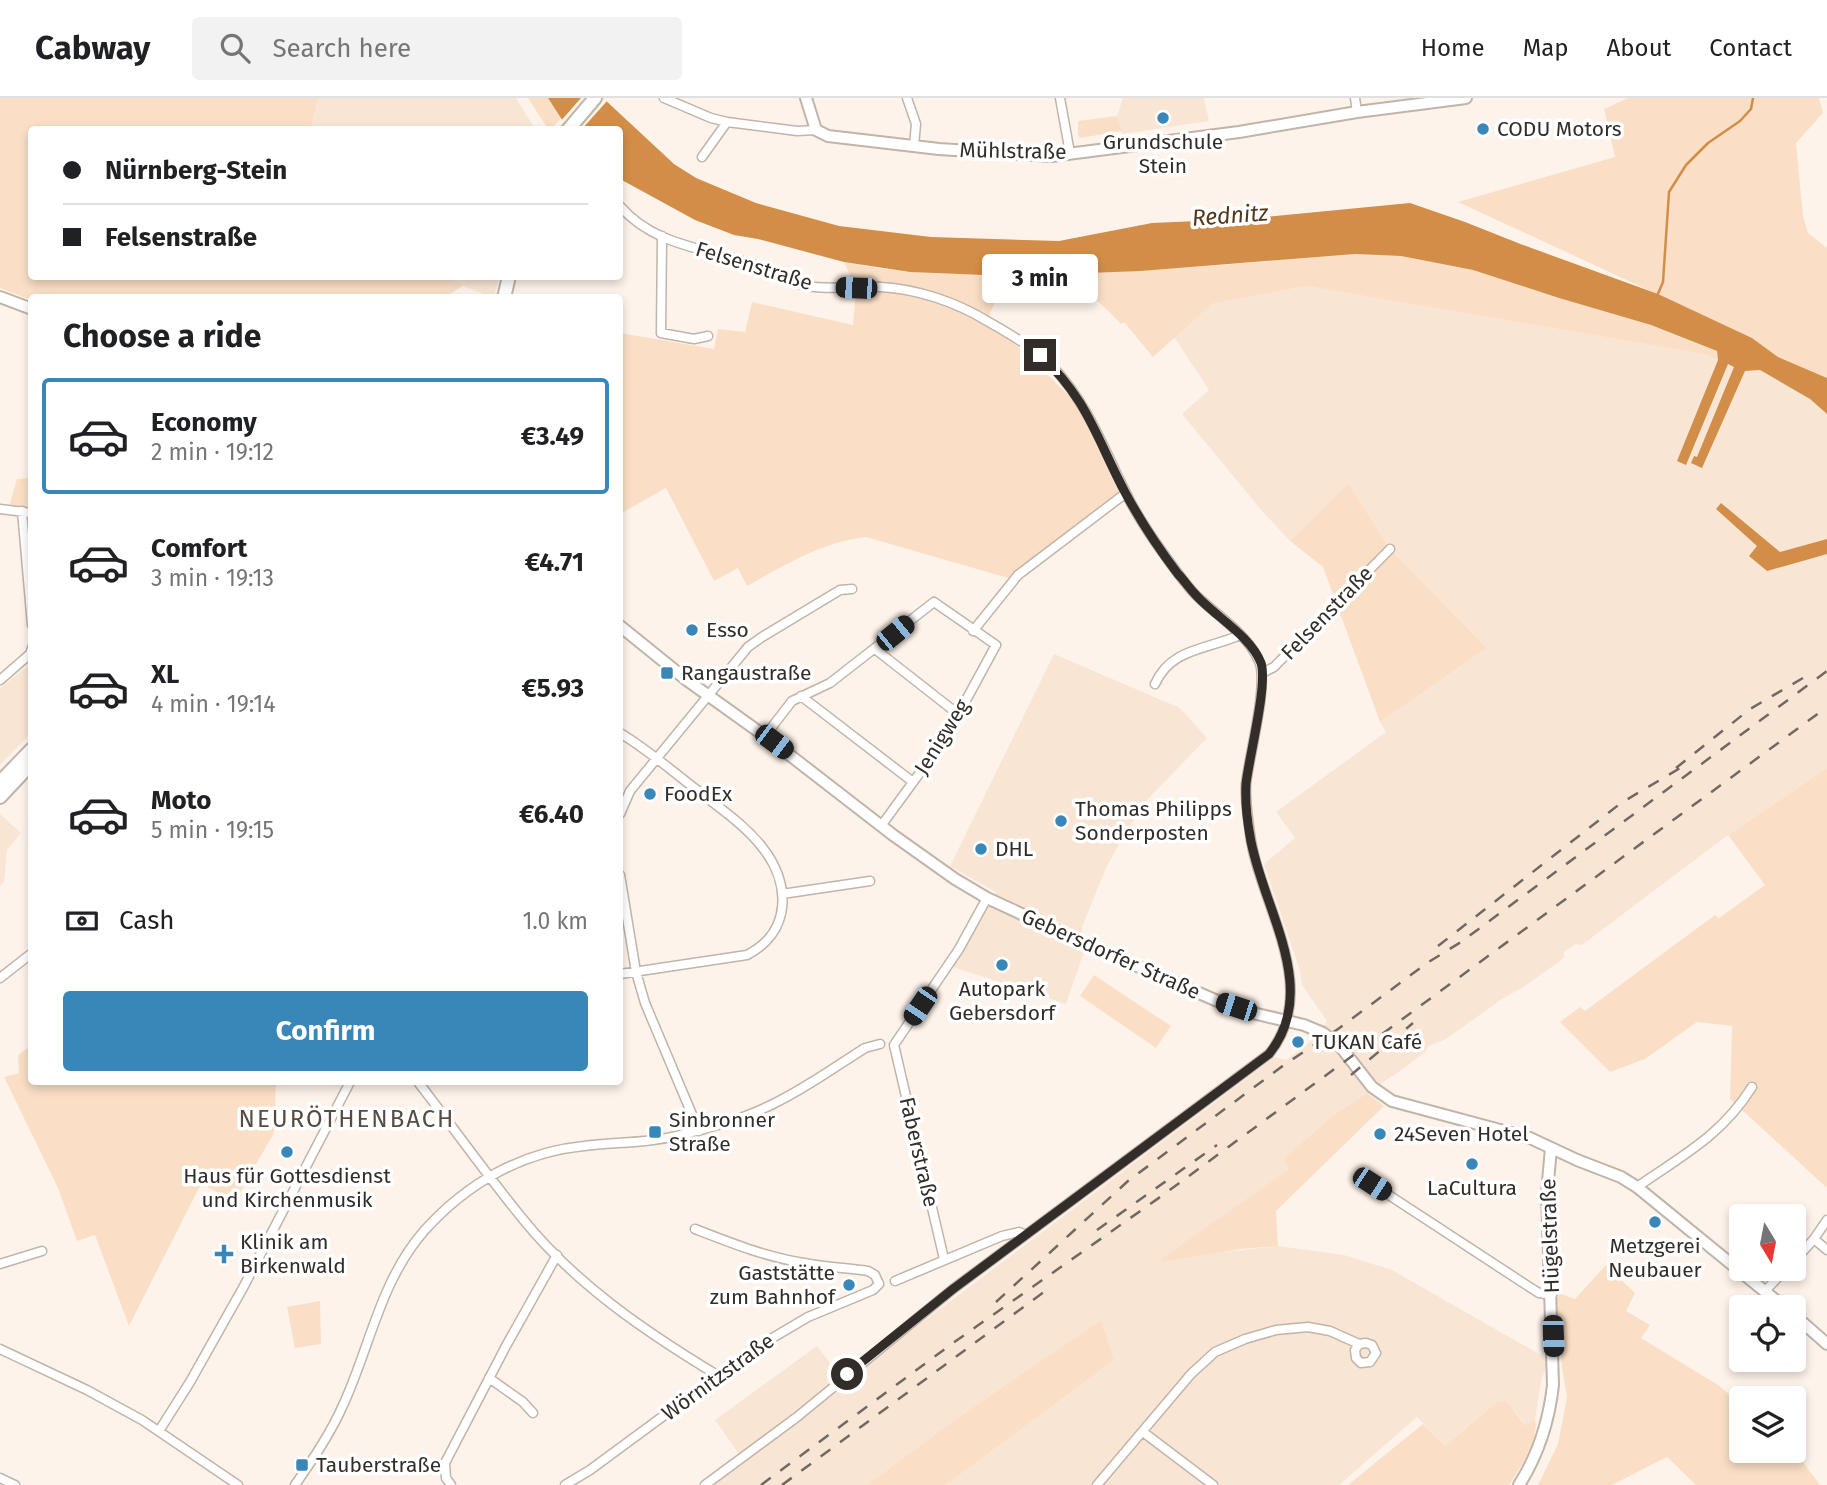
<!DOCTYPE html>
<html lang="en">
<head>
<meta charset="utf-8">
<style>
	body { margin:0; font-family:"Fira Sans",sans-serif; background:#f2f2f2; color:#202124; height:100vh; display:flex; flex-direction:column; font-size:26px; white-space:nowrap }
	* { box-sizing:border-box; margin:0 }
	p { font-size:23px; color:#757577 }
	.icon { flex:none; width:38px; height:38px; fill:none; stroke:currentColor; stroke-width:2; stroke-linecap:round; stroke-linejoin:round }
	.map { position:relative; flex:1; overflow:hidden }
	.sheet { position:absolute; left:28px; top:196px; width:595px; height:791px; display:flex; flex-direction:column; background:#fff; border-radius:7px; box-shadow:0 4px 10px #0003 }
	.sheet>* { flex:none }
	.top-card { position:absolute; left:28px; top:28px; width:595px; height:154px; border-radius:7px; box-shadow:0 4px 10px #0003; display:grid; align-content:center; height:154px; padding:0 35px; background:#fff }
	.needle { width:46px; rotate:170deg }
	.fabs { position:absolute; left:1729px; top:1106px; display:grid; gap:14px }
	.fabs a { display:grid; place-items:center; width:77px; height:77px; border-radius:7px; background:#fff; box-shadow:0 4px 10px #0003; font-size:35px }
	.end { position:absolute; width:32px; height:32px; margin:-16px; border:9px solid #322d28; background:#fff; box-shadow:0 0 0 4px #fff }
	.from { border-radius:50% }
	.bubble { position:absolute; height:49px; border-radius:7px; background:#fff; box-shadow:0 4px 10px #0003; font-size:23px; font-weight:700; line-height:49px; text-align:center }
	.car { position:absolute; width:21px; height:42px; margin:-21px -10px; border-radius:9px; box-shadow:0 0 5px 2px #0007; background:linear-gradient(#222 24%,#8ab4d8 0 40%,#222 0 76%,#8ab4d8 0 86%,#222 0) }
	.top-card b { display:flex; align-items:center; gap:24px; height:66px; font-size:26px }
	.top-card b+b { border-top:2px solid #e0e0e0 }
	.top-card i { width:18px; height:18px; background:#202124 }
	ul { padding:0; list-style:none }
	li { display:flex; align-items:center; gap:21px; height:116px; margin:0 14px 10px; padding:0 21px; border:4px solid transparent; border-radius:7px }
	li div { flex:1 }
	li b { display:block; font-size:26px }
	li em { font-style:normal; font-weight:700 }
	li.on { border-color:#3986b9 }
	li>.icon { width:63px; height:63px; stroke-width:1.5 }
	h2 { padding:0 35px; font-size:32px; line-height:84px }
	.pay { display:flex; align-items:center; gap:18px; height:77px; padding:0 35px; font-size:26px }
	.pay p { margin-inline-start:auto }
	.button { display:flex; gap:14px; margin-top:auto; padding:14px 35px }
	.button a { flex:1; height:80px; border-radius:7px; background:#3986b9; color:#fff; font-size:28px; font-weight:700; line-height:80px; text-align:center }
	header { display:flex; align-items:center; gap:42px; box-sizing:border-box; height:98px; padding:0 35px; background:#fff; border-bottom:2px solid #e0e0e0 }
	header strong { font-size:33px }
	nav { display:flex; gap:38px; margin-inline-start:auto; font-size:24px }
	.search { width:490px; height:63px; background:#f2f2f2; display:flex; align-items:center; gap:18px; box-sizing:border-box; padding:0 24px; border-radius:7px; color:#757577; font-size:26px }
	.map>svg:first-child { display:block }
</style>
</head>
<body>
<header>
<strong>Cabway</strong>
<div class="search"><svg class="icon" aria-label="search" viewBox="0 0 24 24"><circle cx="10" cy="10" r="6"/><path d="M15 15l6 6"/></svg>Search here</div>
<nav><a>Home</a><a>Map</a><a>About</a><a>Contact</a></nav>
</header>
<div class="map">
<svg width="1827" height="1387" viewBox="0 0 1827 1387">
	<rect width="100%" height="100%" fill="#fef3ea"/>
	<path fill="#f9e5d4" d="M 318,0 L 516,0 L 535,31 L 311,32 Z
		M 1123,0 L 1204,0 L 1209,23 L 1122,36 L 1117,18 Z
		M 440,179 L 499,179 L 494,200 Z
		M 1306,188 L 1704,256 L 1745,273 L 1760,272 L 1810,301 L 1827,316 L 1827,670 L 1728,737 L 1582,847 L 1576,846 L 1564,854 L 1564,860 L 1525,888 L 1502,901 L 1446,941 L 1429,948 L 1425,954 L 1403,971 L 1332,1018 L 1283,1061 L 1288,1072 L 1234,1111 L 1205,1156 L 1278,1148 L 1344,1157 L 1392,1172 L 1548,1261 L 1541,1284 L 1535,1322 L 1526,1327 L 1506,1302 L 1497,1304 L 1445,1348 L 1417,1319 L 1339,1387 L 946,1387 L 1114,1262 L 1101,1222 L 957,1320 L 867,1387 L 712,1387 L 743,1362 L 715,1322 L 817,1248 L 844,1283 L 1275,959 L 1286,962 L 1314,941 L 1327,923 L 1302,887 L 1300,873 L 1264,766 L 1295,740 L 1276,714 L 1386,634 L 1380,624 L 1487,550 L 1390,451 L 1348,387 L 1290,443 L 1262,413 L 1182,316 L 1209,292 L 1174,239 L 1212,206 Z
		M 1054,556 L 1180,610 L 1207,640 L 1148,701 L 1124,737 L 1106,770 L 1082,829 L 1084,854 L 1066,906 L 950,868 L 996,794 L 950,768 Z
		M 31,566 L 31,635 L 0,667 L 0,590 Z
		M 0,716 L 21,735 L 7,752 L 4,784 L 0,787 Z"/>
	<path fill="#fadfc6" d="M 0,0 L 318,0 L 311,31 L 32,32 L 32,178 L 440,178 L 464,187 L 444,200 L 32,200 L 31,202 L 0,190 Z
		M 528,0 L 548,0 L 561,20 L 551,31 L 548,31 Z
		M 1628,0 L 1819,0 L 1823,15 L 1796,45 L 1803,118 L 1808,135 L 1827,150 L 1827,280 L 1778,259 L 1752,240 L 1458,104 L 1615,59 L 1604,11 Z
		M 1117,18 L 1122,33 L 1080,40 L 1078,37 L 1078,23 Z
		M 1355,156 L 1401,158 L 1473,172 L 1559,200 L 1651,227 L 1717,253 L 1718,262 L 1704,256 L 1306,188 L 1212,206 L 1153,259 L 1124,224 L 1121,226 L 1091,196 L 998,198 L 988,220 L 1082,310 L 1122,395 L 1008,480 L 866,439 C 822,444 785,467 747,488 L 738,470 L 714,483 L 666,390 L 620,416 L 620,235 L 714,251 L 718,231 L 745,234 L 752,204 L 853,227 L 856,191 L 844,164 C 867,168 890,173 913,174 C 1060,183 1208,168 1355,156 Z
		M 31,380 L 31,412 L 9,409 L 17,381 Z
		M 1348,386 L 1390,451 L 1487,550 L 1380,624 L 1323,469 L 1290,443 Z
		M 1827,670 L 1827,1090 L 1730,1001 L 1732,928 L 1697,924 L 1645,961 L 1610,974 L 1560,924 L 1580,909 L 1585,913 L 1715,817 L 1719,820 L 1765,787 L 1728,737 Z
		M 1094,877 L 1171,928 L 1156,950 L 1080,898 Z
		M 31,948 L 32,984 L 276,984 L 274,1035 L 235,1103 L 201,1086 L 129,1228 L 95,1137 L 77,1143 L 58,1090 L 4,979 L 19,975 L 18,957 Z
		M 1367,995 L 1384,1008 L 1276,1113 L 1278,1148 L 1241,1151 L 1162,1164 L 1161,1161 L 1288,1072 L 1283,1061 L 1332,1018 Z
		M 1606,1167 L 1635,1195 L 1626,1213 L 1650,1227 L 1641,1240 L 1718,1287 L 1741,1306 L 1741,1353 L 1794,1352 L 1820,1387 L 1696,1387 L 1667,1359 L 1612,1387 L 1538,1387 L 1558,1346 L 1567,1299 L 1562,1270 L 1556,1194 L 1575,1201 Z
		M 320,1203 L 321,1246 L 295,1250 L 287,1209 Z
		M 1101,1222 L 1114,1262 L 946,1387 L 867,1387 L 957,1320 Z
		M 1506,1302 L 1525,1327 L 1535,1322 C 1540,1338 1519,1373 1509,1387 L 1348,1387 L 1423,1326 L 1445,1348 L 1497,1304 Z"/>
	<path fill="#d28e48" d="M 548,0 L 603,0 L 674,66 L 696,80 L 756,105 L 839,128 L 931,139 L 1059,143 L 1152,125 L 1243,121 L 1410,105 L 1465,124 L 1523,147 L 1658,196 L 1752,240 L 1778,259 L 1827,280 L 1827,316 L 1810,301 L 1760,272 L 1745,273 L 1702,370 L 1691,365 L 1694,358 L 1697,359 L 1734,269 L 1728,266 L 1686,367 L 1677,363 L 1718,262 L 1717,253 L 1651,227 L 1559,200 L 1473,172 L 1401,158 L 1355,156 L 1141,173 L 1008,178 L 910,174 L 844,164 L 758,141 L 734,137 L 695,122 L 620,81 L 620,32 L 568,31 Z
		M 1721,405 L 1780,454 L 1827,441 L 1827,456 L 1767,473 L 1749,458 L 1757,448 L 1716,411 Z"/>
	<path fill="#fef3ea" d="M 581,0 L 603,0 L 607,3 L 582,31 L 566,31 L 560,24 Z"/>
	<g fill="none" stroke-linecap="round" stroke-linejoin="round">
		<path stroke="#d28e48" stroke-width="2.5" d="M 1657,198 L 1663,184 L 1669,94 L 1686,67 L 1708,45 L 1740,23 L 1751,11 L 1753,0"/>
		<defs>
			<path id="street" d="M 664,0 L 711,20 L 727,24 L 797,33 L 816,32
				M 907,0 L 916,26 L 914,48
				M 1060,0 L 1070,55
				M 1355,0 L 1357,14
				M 702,59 L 727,24
				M 620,108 C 656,151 717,151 766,171 C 780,176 791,185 806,188 C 830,192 856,188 881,189 C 917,191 956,204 987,223 C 1010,236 1034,250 1053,269 C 1087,305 1103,349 1125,393 C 1137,419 1154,443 1171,466 C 1180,478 1189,491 1199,500 C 1219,519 1248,537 1259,563 C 1269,585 1249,658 1246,686 C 1245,703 1248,719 1250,736 C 1259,806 1323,889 1269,956 L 953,1191 L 797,1319 L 705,1387
				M 662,138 L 661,235 L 694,241 L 708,238
				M 0,411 L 32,415
				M 22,413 L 32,527
				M 973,533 L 1018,477 L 1126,395
				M 875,551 L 958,616
				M 1262,575 L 1274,569 L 1390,451
				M 0,582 L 30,556 L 32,550
				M 1155,586 C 1171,550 1206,552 1240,537
				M 801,598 L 913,684
				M 620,635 C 647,651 672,673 697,692 C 719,710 744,726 762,749 C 791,785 792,834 747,857 L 620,876
				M 765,638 L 792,603 L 830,585 L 934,504 L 996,547 L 946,639 L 881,728
				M 620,716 L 630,693 L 748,549 L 762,539 L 840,492 L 852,491
				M 620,777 L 636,874 L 645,905 L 699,1033
				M 782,796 L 870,783
				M 0,880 L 32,855
				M 418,984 C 453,1029 486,1076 522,1120 C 575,1186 646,1234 717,1277
				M 1359,1081 L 1372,1086 L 1531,1190 L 1539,1195 L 1552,1197
				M 1637,1089 C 1683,1057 1721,1038 1752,989
				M 1814,1141 L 1827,1152
				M 944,1161 L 894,947 L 959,851 L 987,800
				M 1794,1163 L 1814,1141 L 1827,1122
				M 0,1166 L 42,1153
				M 895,1183 L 1002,1138 L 1019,1134 L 1026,1137
				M 1765,1193 L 1786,1171
				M 0,1251 L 87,1292 L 142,1322 L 238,1387
				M 489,1280 L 523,1304 L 533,1315
				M 159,1333 L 190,1284 L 244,1188 L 350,984
				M 1143,1334 L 1213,1387
				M 0,1380 L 15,1387
				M 295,1387 C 313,1361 331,1335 344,1305 C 370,1248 381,1182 424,1133 C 466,1086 521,1054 584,1048 C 617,1044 652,1045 684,1036 C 715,1029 746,1020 775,1005 C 806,990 835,969 865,950 L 880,946
				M 451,1387 L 446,1380 L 445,1365 L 506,1248 L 557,1157
				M 565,1387 L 590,1372 L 757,1249 L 808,1219 L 873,1192 L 879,1186 L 875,1177 L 868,1173 C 847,1170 825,1169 804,1165 C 766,1159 731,1145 695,1131
				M 1097,1387 L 1191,1276 L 1215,1254 L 1245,1241 L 1276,1232 L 1308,1229 L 1330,1233 L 1359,1246 L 1366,1245 L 1372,1247 L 1376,1255 L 1370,1264 L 1361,1265 L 1356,1260 L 1355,1252 L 1359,1246"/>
			<path id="secondary" d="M 806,0 L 816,32 L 828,38 L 939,51 L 1052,58 L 1239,34 L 1357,14 L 1466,0
				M 0,199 L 32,211
				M 620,528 L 688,583 L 769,641 L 893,737 L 955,781 L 987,800 L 1082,844 L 1215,902 L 1257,916 L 1304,927 L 1323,935 L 1340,948 L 1372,989 L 1392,1003 L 1530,1040 L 1577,1062 L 1621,1079 L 1637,1089 L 1784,1209
				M 1794,1217 L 1827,1246
				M 1519,1387 C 1538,1357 1549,1323 1553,1287 L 1547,1095 L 1551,1050"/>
			<path id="primary" d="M 568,32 L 595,0
				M 504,200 L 509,178
				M 0,684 L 32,651
				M 0,699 L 32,665"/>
		</defs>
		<use href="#street" stroke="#c1b4a8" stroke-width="11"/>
		<use href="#secondary" stroke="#c1b4a8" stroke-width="14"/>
		<use href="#primary" stroke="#c1b4a8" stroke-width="16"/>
		<use href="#street" stroke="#fff" stroke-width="8"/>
		<use href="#secondary" stroke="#fff" stroke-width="10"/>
		<use href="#primary" stroke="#fff" stroke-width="12"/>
		<path stroke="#706963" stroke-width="2.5" stroke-dasharray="12 12" stroke-linecap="butt" d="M 1676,670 L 1750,611 L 1803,580
			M 1438,848 L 1621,705 L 1687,666
			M 1351,977 L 1413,925
			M 1097,1132 L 1217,1047
			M 996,1204 L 1128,1083 L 1284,967 L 1338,931 L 1427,865 L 1461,844 L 1827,573
			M 761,1387 L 953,1245 L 1163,1097 L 1827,609
			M 782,1387 L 1052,1188"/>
	</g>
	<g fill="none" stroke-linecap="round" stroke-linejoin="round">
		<path stroke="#322d28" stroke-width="9" d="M 847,1276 L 953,1191 L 1269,956 C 1322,890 1261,808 1250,738 C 1247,721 1245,703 1246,686 C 1249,659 1268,586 1261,565 C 1251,538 1213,517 1195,496 C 1189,490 1184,482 1178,476 C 1159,451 1141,424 1126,396 C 1097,342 1088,301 1040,257"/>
	</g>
	<g fill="#3986b9" stroke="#fff" stroke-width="2.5">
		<circle cx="1163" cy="20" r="7"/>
		<circle cx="1483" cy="31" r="7"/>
		<circle cx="692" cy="532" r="7"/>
		<rect x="660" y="568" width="14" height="14" rx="3.5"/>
		<circle cx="650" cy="696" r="7"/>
		<circle cx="1061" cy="723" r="7"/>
		<circle cx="981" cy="751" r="7"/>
		<circle cx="1002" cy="867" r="7"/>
		<circle cx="1298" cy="944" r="7"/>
		<rect x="648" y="1027" width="14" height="14" rx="3.5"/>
		<circle cx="1380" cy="1036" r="7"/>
		<circle cx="287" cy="1054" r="7"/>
		<circle cx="1472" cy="1066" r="7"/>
		<circle cx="1655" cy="1124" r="7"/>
		<path d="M220.5 1145.5h7v7h7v7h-7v7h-7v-7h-7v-7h7z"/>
		<circle cx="849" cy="1187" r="7"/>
		<rect x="295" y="1360" width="14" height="14" rx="3.5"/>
	</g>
	<g text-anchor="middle" stroke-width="7" stroke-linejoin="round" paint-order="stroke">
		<g font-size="21" fill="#322d28" stroke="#fff" text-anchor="start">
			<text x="1497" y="38">CODU Motors</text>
			<text x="1163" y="51" text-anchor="middle">Grundschule<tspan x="1163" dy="24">Stein</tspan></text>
			<text x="706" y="539">Esso</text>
			<text x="681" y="582">Rangaustraße</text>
			<text x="664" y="703">FoodEx</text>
			<text x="1075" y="718">Thomas Philipps<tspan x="1075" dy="24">Sonderposten</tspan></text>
			<text x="995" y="758">DHL</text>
			<text x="1002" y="898" text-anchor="middle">Autopark<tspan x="1002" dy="24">Gebersdorf</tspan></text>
			<text x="1312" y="951">TUKAN Café</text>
			<text x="669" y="1029">Sinbronner<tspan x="669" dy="24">Straße</tspan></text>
			<text x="1394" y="1043">24Seven Hotel</text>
			<text x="287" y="1085" text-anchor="middle">Haus für Gottesdienst<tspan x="287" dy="24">und Kirchenmusik</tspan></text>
			<text x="1472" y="1097" text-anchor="middle">LaCultura</text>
			<text x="240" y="1151">Klinik am<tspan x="240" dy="24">Birkenwald</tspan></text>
			<text x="1655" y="1155" text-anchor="middle">Metzgerei<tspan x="1655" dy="24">Neubauer</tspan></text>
			<text x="835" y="1182" text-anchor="end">Gaststätte<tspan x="835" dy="24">zum Bahnhof</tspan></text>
			<text x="316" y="1374">Tauberstraße</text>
		</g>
		<g font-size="21" fill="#322d28" stroke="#fff">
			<text transform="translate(1013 53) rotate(1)" y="7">Mühlstraße</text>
			<text transform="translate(754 168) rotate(17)" y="7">Felsenstraße</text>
			<text transform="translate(1327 515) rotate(-46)" y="7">Felsenstraße</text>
			<text transform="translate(942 639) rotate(-58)" y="7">Jenigweg</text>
			<text transform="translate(1111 856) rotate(24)" y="7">Gebersdorfer Straße</text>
			<text transform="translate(919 1054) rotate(77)" y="7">Faberstraße</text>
			<text transform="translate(1550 1138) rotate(-92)" y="7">Hügelstraße</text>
			<text transform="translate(718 1279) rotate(-36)" y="7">Wörnitzstraße</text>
		</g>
		<g font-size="23" font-style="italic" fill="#54371a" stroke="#fff">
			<text transform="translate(1230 117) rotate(-4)" y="8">Rednitz</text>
		</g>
		<g font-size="24" letter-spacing="2" fill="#564c42" stroke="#fff">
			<text x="347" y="1029">NEURÖTHENBACH</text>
		</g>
	</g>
</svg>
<div class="fabs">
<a><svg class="needle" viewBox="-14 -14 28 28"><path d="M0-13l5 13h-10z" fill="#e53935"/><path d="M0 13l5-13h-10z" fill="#757577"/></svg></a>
<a><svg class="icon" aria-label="locate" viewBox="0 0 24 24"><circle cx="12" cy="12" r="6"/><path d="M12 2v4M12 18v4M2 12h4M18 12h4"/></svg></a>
<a><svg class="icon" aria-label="layers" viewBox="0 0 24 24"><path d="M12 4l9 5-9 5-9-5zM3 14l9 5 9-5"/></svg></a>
</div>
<i class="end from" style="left:847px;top:1276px"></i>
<i class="end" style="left:1040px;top:257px"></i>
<div class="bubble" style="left:982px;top:156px;width:116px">3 min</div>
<i class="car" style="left:856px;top:190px;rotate:272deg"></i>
<i class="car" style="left:895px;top:535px;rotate:51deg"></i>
<i class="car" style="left:774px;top:644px;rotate:127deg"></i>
<i class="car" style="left:920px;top:908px;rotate:214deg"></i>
<i class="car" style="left:1236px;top:909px;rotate:288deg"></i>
<i class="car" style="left:1372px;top:1086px;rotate:123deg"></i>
<i class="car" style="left:1553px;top:1238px;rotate:178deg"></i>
<div class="top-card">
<b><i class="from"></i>Nürnberg-Stein</b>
<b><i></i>Felsenstraße</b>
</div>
<section class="sheet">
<h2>Choose a ride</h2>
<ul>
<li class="on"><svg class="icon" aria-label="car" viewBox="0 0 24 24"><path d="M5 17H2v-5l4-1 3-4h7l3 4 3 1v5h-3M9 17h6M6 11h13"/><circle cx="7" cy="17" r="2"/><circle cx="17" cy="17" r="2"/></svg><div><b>Economy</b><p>2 min · 19:12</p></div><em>€3.49</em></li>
<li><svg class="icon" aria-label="car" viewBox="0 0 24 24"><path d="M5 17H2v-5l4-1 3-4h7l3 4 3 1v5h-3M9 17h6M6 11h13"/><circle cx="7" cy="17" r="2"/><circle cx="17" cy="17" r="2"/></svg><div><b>Comfort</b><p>3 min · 19:13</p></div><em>€4.71</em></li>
<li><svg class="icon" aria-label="car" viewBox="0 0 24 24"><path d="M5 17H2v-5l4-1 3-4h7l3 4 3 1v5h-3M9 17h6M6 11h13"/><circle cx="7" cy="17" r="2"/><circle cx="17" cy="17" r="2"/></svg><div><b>XL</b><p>4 min · 19:14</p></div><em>€5.93</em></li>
<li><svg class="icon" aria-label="car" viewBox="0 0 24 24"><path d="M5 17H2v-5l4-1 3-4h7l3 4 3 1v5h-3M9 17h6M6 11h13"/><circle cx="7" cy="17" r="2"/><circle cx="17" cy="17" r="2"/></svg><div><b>Moto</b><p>5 min · 19:15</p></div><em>€6.40</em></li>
</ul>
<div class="pay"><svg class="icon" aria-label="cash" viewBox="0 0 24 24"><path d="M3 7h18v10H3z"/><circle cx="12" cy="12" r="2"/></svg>Cash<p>1.0 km</p></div>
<div class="button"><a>Confirm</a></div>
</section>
</div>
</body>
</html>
